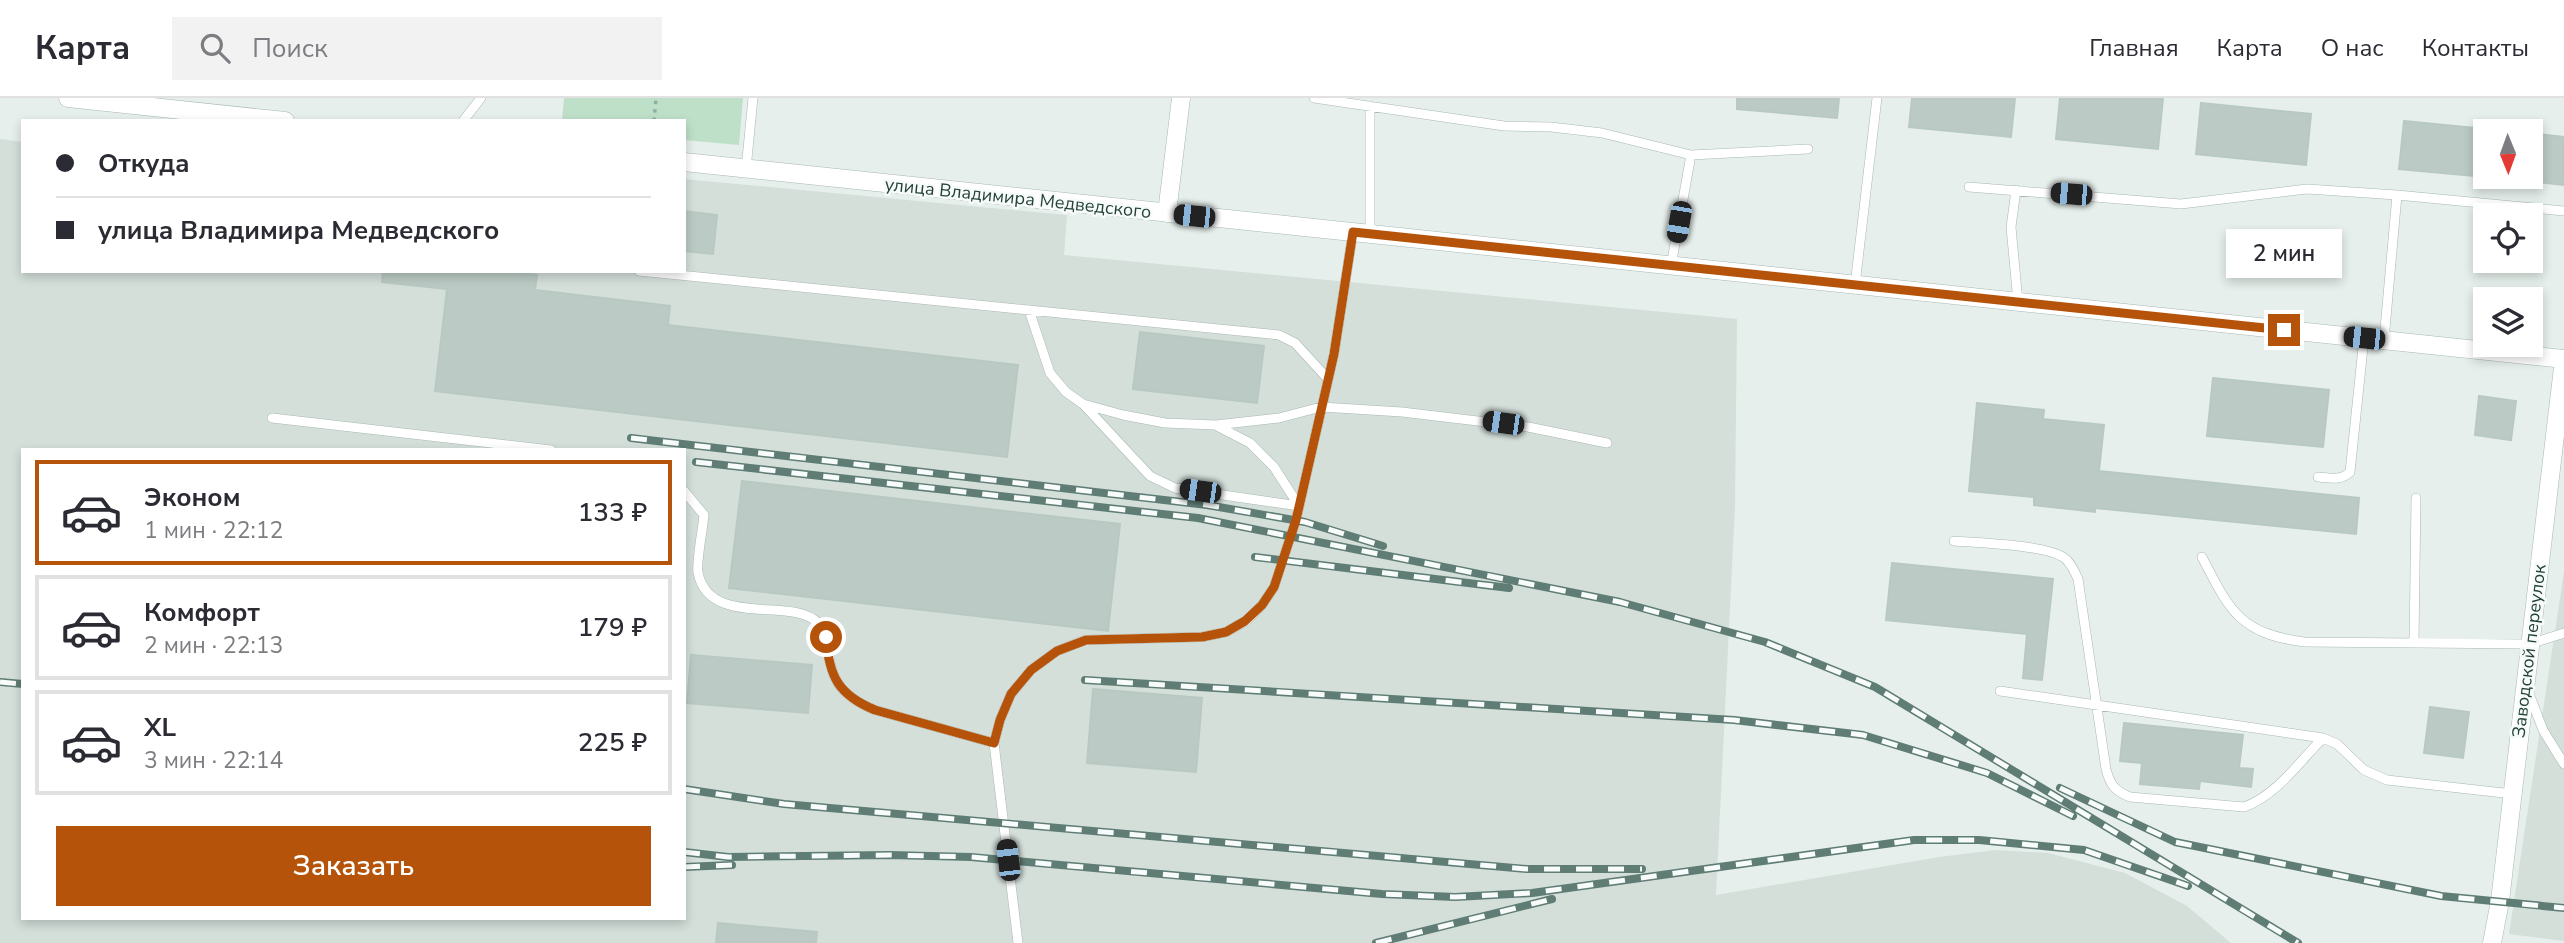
<!DOCTYPE html>
<html lang="ru">
<head>
<meta charset="utf-8">
<style>
	body { margin:0; font-family:"Nunito Sans",sans-serif; background:#f2f2f3; color:#2b2b33; height:100vh; display:flex; flex-direction:column; font-size:26px; white-space:nowrap }
	* { box-sizing:border-box; margin:0 }
	p { font-size:23px; color:#7c7c81 }
	.icon { flex:none; width:38px; height:38px; fill:none; stroke:currentColor; stroke-width:2; stroke-linecap:round; stroke-linejoin:round }
	.map { position:relative; flex:1; overflow:hidden }
	.details { position:absolute; left:21px; top:350px; width:665px; height:472px; display:flex; flex-direction:column; background:#fff; border-radius:0px; box-shadow:0 4px 10px #0003 }
	.details>* { flex:none }
	.hud { position:absolute; left:21px; top:21px; width:665px; height:154px; border-radius:0px; box-shadow:0 4px 10px #0003; display:grid; align-content:center; height:154px; padding:0 35px; background:#fff }
	.needle { width:46px; rotate:179deg }
	.controls { position:absolute; left:2473px; top:21px; display:grid; gap:14px }
	.controls a { display:grid; place-items:center; width:70px; height:70px; border-radius:0px; background:#fff; box-shadow:0 4px 10px #0003; font-size:35px }
	.end { position:absolute; width:32px; height:32px; margin:-16px; border:9px solid #b45309; background:#fff; box-shadow:0 0 0 4px #fff }
	.from { border-radius:50% }
	.bubble { position:absolute; height:49px; border-radius:0px; background:#fff; box-shadow:0 4px 10px #0003; font-size:23px; font-weight:600; line-height:49px; text-align:center }
	.car { position:absolute; width:21px; height:42px; margin:-21px -10px; border-radius:9px; box-shadow:0 0 5px 2px #0007; background:linear-gradient(#222 24%,#8ab4d8 0 40%,#222 0 76%,#8ab4d8 0 86%,#222 0) }
	.hud b { display:flex; align-items:center; gap:24px; height:66px; font-size:26px }
	.hud b+b { border-top:2px solid #e1e1e2 }
	.hud i { width:18px; height:18px; background:#2b2b33 }
	ul { padding:12px 0 0; list-style:none }
	li { display:flex; align-items:center; gap:21px; height:105px; margin:0 14px 10px; padding:0 21px; border:4px solid #e1e1e2; border-radius:0px }
	li div { flex:1 }
	li b { display:block; font-size:26px }
	li em { font-style:normal; font-weight:600 }
	li.on { border-color:#b45309 }
	li>.icon { width:63px; height:63px; stroke-width:1.5 }
	.primary-button { display:flex; gap:14px; margin-top:auto; padding:14px 35px }
	.primary-button a { flex:1; height:80px; border-radius:0px; background:#b45309; color:#fff; font-size:28px; font-weight:600; line-height:80px; text-align:center }
	header { display:flex; align-items:center; gap:42px; box-sizing:border-box; height:98px; padding:0 35px; background:#fff; border-bottom:2px solid #e1e1e2 }
	header strong { font-size:33px }
	nav { display:flex; gap:38px; margin-inline-start:auto; font-size:24px }
	.search { width:490px; height:63px; background:#f2f2f3; display:flex; align-items:center; gap:18px; box-sizing:border-box; padding:0 24px; border-radius:0px; color:#7c7c81; font-size:26px }
	.map>svg:first-child { display:block }
</style>
</head>
<body>
<header>
<strong>Карта</strong>
<div class="search"><svg class="icon" aria-label="search" viewBox="0 0 24 24"><circle cx="10" cy="10" r="6"/><path d="M15 15l6 6"/></svg>Поиск</div>
<nav><a>Главная</a><a>Карта</a><a>О нас</a><a>Контакты</a></nav>
</header>
<div class="map">
<svg width="2564" height="845" viewBox="0 0 2564 845">
	<rect width="100%" height="100%" fill="#e6efeb"/>
	<path fill="#d4dfda" fill-rule="evenodd" d="M 0,41 L 23,44 L 23,173 L 684,173 L 684,81 L 1067,117 L 1064,157 L 1737,221 L 1735,407 L 1716,797 L 1939,759 L 1995,752 L 2048,755 L 2125,775 L 2187,808 L 2231,845 L 0,845 ZM 23,352 L 684,352 L 684,821 L 23,821 Z
		M 2564,474 L 2564,843 L 2509,836 Z"/>
	<path fill="#bfe0c8" d="M 564,0 L 743,0 L 739,47 L 684,42 L 684,23 L 562,23 Z"/>
	<path fill="#bbcac4" stroke="#b8c9c2" stroke-width="2" d="M 1737,0 L 1839,0 L 1837,20 L 1737,11 Z
		M 1912,0 L 2015,0 L 2011,39 L 1909,29 Z
		M 2060,0 L 2163,0 L 2158,51 L 2056,41 Z
		M 2201,5 L 2311,16 L 2306,67 L 2196,56 Z
		M 2404,23 L 2485,31 L 2485,79 L 2399,71 Z
		M 2530,35 L 2564,39 L 2564,87 L 2530,83 Z
		M 684,113 L 717,117 L 713,156 L 684,153 Z
		M 383,173 L 500,173 L 537,177 L 535,192 L 670,208 L 668,227 L 1018,267 L 1007,359 L 435,293 L 447,191 L 382,184 Z
		M 1140,234 L 1264,248 L 1257,305 L 1133,291 Z
		M 2213,280 L 2329,292 L 2323,349 L 2207,338 Z
		M 2479,298 L 2516,303 L 2511,342 L 2475,337 Z
		M 1977,305 L 2044,312 L 2043,321 L 2104,327 L 2099,373 L 2359,400 L 2356,436 L 2095,410 L 2095,414 L 2034,407 L 2034,399 L 1969,393 Z
		M 742,383 L 1120,426 L 1108,533 L 729,490 Z
		M 1892,465 L 2053,481 L 2042,582 L 2023,580 L 2027,536 L 1886,522 Z
		M 691,557 L 812,567 L 808,615 L 687,605 Z
		M 1093,591 L 1202,600 L 1196,674 L 1087,665 Z
		M 2430,609 L 2469,614 L 2463,660 L 2424,655 Z
		M 2124,625 L 2243,637 L 2239,670 L 2253,671 L 2251,689 L 2200,683 L 2199,691 L 2140,686 L 2142,665 L 2120,663 Z
		M 718,825 L 817,834 L 816,845 L 716,845 Z"/>
	<g fill="none" stroke-linecap="round" stroke-linejoin="round">
		<defs>
			<path id="service" d="M 1314,0 L 1504,28 L 1551,29 L 1602,35 L 1691,57 L 1671,168
				M 463,23 L 481,0
				M 1691,57 L 1808,51
				M 746,71 L 753,0
				M 1969,89 L 2181,106 L 2307,91 L 2397,97
				M 2016,92 L 2011,129 L 2018,204
				M 1370,136 L 1370,8
				M 639,173 L 1279,237 L 1295,245 L 1328,281
				M 1855,187 L 1877,0
				M 1029,212 L 1050,275 L 1066,294 L 1083,306 L 1123,317 L 1165,325 L 1216,327 L 1279,320 L 1321,309 L 1402,314 L 1528,329 L 1607,345
				M 2384,242 L 2397,97 L 2564,113
				M 1084,307 L 1150,378 L 1175,390 L 1299,408 L 1274,369 L 1250,345 L 1217,328
				M 272,320 L 551,352
				M 2318,379 C 2330,380 2341,383 2350,374 L 2364,240
				M 684,393 L 704,417 C 703,430 696,464 698,475 C 710,531 793,498 818,525 C 827,533 826,543 828,554 C 833,587 845,600 875,612 L 994,645
				M 1954,443 C 1978,445 2045,447 2063,459 C 2071,464 2074,473 2078,481 L 2106,671 C 2110,687 2115,693 2130,699 L 2244,709 C 2276,698 2300,663 2323,640
				M 2202,459 C 2230,513 2239,535 2304,544 L 2530,546 L 2564,535
				M 2414,545 L 2416,400
				M 2000,593 L 2323,640 L 2337,646 L 2364,672 L 2387,682 L 2513,696
				M 2528,593 L 2543,632 L 2564,666
				M 1018,845 L 994,645 L 1000,622 L 1011,596 L 1031,572 L 1057,553 L 1085,542 L 1202,539 L 1226,534 L 1246,523 L 1262,507 L 1274,489 L 1296,422 L 1334,256 L 1353,134"/>
			<path id="minor" d="M 68,0 L 285,23
				M 684,64 L 2564,261
				M 1167,115 L 1181,0
				M 2492,845 L 2500,803 L 2564,261"/>
		</defs>
		<use href="#service" stroke="#a8b8b2" stroke-width="10"/>
		<use href="#minor" stroke="#a8b8b2" stroke-width="19"/>
		<path stroke="#86b3a5" stroke-width="3.5" stroke-dasharray="3.5 5" stroke-linecap="butt" d="M 654,23 L 656,0"/>
		<use href="#service" stroke="#fff" stroke-width="9"/>
		<use href="#minor" stroke="#fff" stroke-width="18"/>
		<defs>
			<path id="rail" d="M 631,340 L 1207,407 L 1305,424 L 1383,448
				M 696,364 L 1198,420 L 1620,504 L 1765,544 L 1875,589 L 2298,845
				M 1255,459 L 1509,490
				M 1085,582 L 1734,622 L 1863,637 L 1987,675 L 2073,718
				M 0,584 L 23,586
				M 2060,690 L 2175,744 L 2441,798 L 2564,810
				M 684,691 L 784,706 L 1527,771 L 1642,771
				M 684,754 L 728,759 L 890,757 L 971,759 L 1382,796 L 1455,799 L 1532,795 L 1914,742 L 1979,742 L 2084,752 L 2188,788
				M 684,769 L 732,767
				M 1376,845 L 1552,801"/>
		</defs>
		<use href="#rail" stroke="#5f7d75" stroke-width="8"/>
		<use href="#rail" stroke="#f7fbf9" stroke-width="5" stroke-dasharray="16" stroke-linecap="butt"/>
	</g>
	<g fill="none" stroke-linecap="round" stroke-linejoin="round">
		<path stroke="#b45309" stroke-width="9" d="M 826,539 C 829,578 838,597 875,612 L 994,645 L 1000,622 L 1011,596 L 1031,572 L 1057,553 L 1086,542 L 1202,539 L 1226,534 L 1245,523 L 1262,507 L 1274,489 L 1296,422 L 1334,256 L 1353,134 L 2284,232"/>
	</g>
	<g text-anchor="middle" stroke-width="5" stroke-linejoin="round" paint-order="stroke">
		<g font-size="18" fill="#24423a" stroke="#f7fbf9">
			<text transform="translate(1018 100) rotate(6)" y="6">улица Владимира Медведского</text>
			<text transform="translate(2529 553) rotate(-83)" y="6">Заводской переулок</text>
		</g>
	</g>
</svg>
<div class="controls">
<a><svg class="needle" viewBox="-14 -14 28 28"><path d="M0-13l5 13h-10z" fill="#e53935"/><path d="M0 13l5-13h-10z" fill="#7c7c81"/></svg></a>
<a><svg class="icon" aria-label="locate" viewBox="0 0 24 24"><circle cx="12" cy="12" r="6"/><path d="M12 2v4M12 18v4M2 12h4M18 12h4"/></svg></a>
<a><svg class="icon" aria-label="layers" viewBox="0 0 24 24"><path d="M12 4l9 5-9 5-9-5zM3 14l9 5 9-5"/></svg></a>
</div>
<i class="end from" style="left:826px;top:539px"></i>
<i class="end" style="left:2284px;top:232px"></i>
<div class="bubble" style="left:2226px;top:131px;width:116px">2 мин</div>
<i class="car" style="left:2071px;top:96px;rotate:275deg"></i>
<i class="car" style="left:1194px;top:118px;rotate:276deg"></i>
<i class="car" style="left:1679px;top:124px;rotate:190deg"></i>
<i class="car" style="left:2364px;top:240px;rotate:276deg"></i>
<i class="car" style="left:1503px;top:325px;rotate:278deg"></i>
<i class="car" style="left:1200px;top:393px;rotate:278deg"></i>
<i class="car" style="left:1008px;top:762px;rotate:353deg"></i>
<div class="hud">
<b><i class="from"></i>Откуда</b>
<b><i></i>улица Владимира Медведского</b>
</div>
<section class="details">
<ul>
<li class="on"><svg class="icon" aria-label="car" viewBox="0 0 24 24"><path d="M5 17H2v-5l4-1 3-4h7l3 4 3 1v5h-3M9 17h6M6 11h13"/><circle cx="7" cy="17" r="2"/><circle cx="17" cy="17" r="2"/></svg><div><b>Эконом</b><p>1 мин · 22:12</p></div><em>133 ₽</em></li>
<li><svg class="icon" aria-label="car" viewBox="0 0 24 24"><path d="M5 17H2v-5l4-1 3-4h7l3 4 3 1v5h-3M9 17h6M6 11h13"/><circle cx="7" cy="17" r="2"/><circle cx="17" cy="17" r="2"/></svg><div><b>Комфорт</b><p>2 мин · 22:13</p></div><em>179 ₽</em></li>
<li><svg class="icon" aria-label="car" viewBox="0 0 24 24"><path d="M5 17H2v-5l4-1 3-4h7l3 4 3 1v5h-3M9 17h6M6 11h13"/><circle cx="7" cy="17" r="2"/><circle cx="17" cy="17" r="2"/></svg><div><b>XL</b><p>3 мин · 22:14</p></div><em>225 ₽</em></li>
</ul>
<div class="primary-button"><a>Заказать</a></div>
</section>
</div>
</body>
</html>
